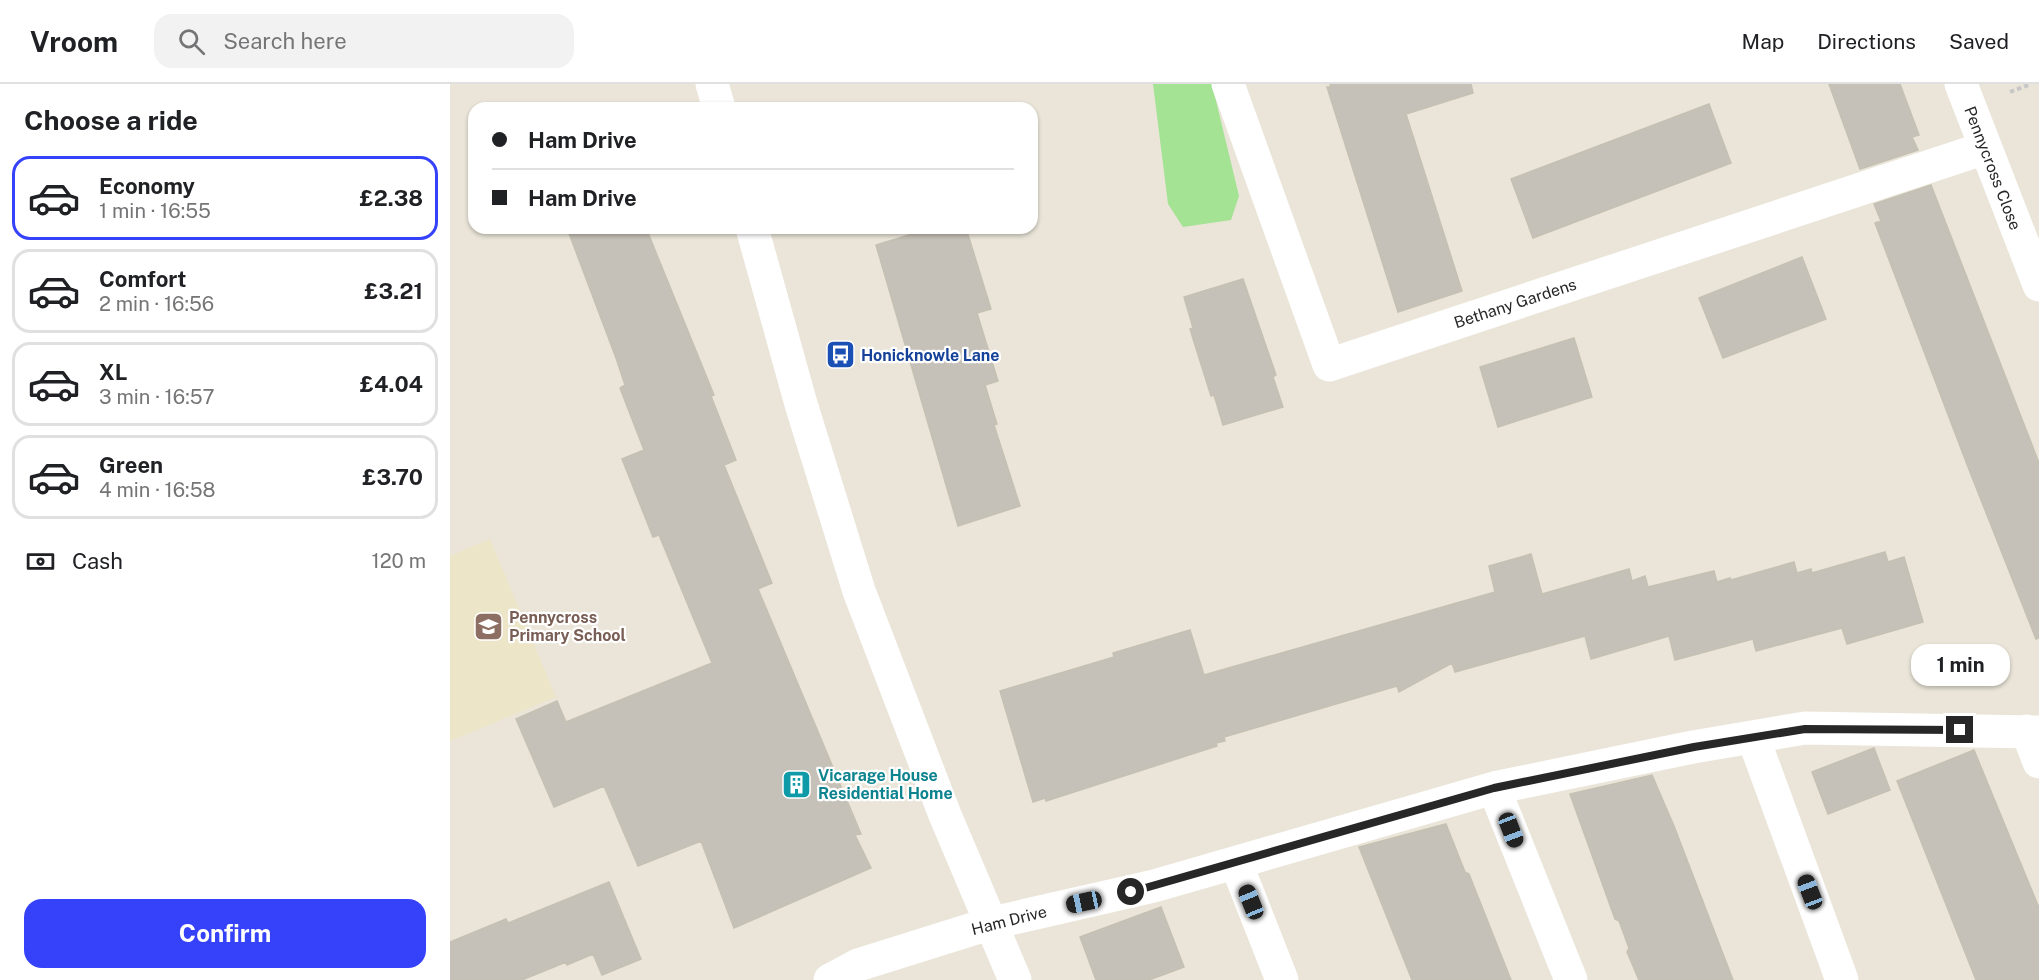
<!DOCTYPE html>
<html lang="en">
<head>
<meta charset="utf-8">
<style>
	body { margin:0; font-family:"Public Sans",sans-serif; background:#f2f2f2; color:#202124; height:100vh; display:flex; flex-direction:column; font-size:22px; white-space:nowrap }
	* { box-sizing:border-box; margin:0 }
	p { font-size:20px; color:#757577 }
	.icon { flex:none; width:33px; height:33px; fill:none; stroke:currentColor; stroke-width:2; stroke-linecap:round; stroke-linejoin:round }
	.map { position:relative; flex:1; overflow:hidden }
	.details { display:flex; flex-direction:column; background:#fff; width:450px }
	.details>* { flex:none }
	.hud { position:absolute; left:18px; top:18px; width:570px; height:132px; border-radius:18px; box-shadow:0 2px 4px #0004; display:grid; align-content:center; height:132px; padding:0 24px; background:#fff }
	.end { position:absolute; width:27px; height:27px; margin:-14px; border:8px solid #272727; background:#fff; box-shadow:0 0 0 3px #fff }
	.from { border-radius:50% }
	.bubble { position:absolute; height:42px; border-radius:18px; background:#fff; box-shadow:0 2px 4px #0004; font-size:20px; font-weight:700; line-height:42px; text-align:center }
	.car { position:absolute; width:18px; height:36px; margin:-18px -9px; border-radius:8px; box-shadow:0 0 4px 2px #0007; background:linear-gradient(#222 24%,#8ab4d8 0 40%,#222 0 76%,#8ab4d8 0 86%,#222 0) }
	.hud b { display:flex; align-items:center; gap:21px; height:57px; font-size:22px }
	.hud b+b { border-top:2px solid #e0e0e0 }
	.hud i { width:15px; height:15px; background:#202124 }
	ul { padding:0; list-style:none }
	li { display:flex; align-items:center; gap:18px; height:84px; margin:0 12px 9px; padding:0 12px; border:3px solid #e0e0e0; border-radius:18px }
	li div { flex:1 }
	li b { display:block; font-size:22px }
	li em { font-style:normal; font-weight:700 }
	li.active { border-color:#3642f9 }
	li>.icon { width:54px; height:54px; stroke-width:1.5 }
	h2 { padding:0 24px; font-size:27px; line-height:72px }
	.pay { display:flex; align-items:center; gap:15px; height:66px; padding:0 24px; font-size:22px }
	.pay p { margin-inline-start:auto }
	.button { display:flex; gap:12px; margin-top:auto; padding:12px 24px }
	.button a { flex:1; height:69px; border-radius:18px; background:#3642f9; color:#fff; font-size:24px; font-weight:700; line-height:69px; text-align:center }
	header { display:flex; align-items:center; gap:36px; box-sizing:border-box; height:84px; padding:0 30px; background:#fff; border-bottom:2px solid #e0e0e0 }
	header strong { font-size:28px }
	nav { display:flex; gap:33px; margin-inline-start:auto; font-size:21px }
	.search { width:420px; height:54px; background:#f2f2f2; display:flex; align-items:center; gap:15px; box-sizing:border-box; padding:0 21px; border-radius:18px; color:#757577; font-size:22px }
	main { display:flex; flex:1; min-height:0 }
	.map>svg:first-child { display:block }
</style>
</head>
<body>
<header>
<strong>Vroom</strong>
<div class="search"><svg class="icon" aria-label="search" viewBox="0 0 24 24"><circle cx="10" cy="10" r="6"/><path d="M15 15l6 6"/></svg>Search here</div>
<nav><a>Map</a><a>Directions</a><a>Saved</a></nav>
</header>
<main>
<section class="details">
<h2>Choose a ride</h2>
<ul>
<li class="active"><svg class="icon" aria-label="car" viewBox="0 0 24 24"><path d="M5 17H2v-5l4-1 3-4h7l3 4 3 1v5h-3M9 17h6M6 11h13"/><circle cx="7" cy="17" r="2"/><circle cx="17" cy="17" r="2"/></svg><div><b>Economy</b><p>1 min · 16:55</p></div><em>£2.38</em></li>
<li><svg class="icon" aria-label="car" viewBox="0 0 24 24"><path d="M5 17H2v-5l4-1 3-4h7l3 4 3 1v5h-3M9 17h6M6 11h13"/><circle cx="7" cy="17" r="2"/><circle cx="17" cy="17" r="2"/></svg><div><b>Comfort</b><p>2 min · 16:56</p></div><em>£3.21</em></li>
<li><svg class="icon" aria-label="car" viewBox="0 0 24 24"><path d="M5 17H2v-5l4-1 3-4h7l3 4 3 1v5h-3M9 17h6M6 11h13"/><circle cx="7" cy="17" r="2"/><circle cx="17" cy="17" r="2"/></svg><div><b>XL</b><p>3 min · 16:57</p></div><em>£4.04</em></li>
<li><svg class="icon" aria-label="car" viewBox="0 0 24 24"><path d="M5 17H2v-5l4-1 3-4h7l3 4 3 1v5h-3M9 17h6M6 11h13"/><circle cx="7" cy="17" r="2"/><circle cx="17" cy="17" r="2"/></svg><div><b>Green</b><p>4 min · 16:58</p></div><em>£3.70</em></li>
</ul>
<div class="pay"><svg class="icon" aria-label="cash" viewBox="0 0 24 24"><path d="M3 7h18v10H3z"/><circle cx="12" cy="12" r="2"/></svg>Cash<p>120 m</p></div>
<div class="button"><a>Confirm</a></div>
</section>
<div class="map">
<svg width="1589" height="896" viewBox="0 0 1589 896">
	<rect width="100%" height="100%" fill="#eae5d8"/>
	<path fill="#ece5c7" d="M 40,455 L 106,613 L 0,657 L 0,472 Z"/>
	<path fill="#a4e294" d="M 703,0 L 762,0 L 789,112 L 781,136 L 733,143 L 718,120 Z"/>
	<path fill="#c5c1b8" stroke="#c5c1b2" stroke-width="1.5" d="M 880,0 L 1021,0 L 1023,9 L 956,30 L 1012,207 L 948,228 L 877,3 L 881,3 Z
		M 1379,0 L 1450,0 L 1469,51 L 1462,53 L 1468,66 L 1410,85 Z
		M 1259,20 L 1281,79 L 1083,154 L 1061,95 Z
		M 1481,101 L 1589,379 L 1589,554 L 1586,555 L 1518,383 L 1425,139 L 1431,137 L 1424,120 Z
		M 117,144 L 196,144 L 264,311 L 261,312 L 286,376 L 274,381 L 322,499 L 308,505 L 411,750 L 405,751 L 421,784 L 284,844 L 251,757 L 188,782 L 154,702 L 104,723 L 66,635 L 107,617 L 116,638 L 262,579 L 209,451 L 203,453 L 172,375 L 194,366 L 170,304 L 175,301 L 166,274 Z
		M 482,144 L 516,144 L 541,225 L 527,229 L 548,297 L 535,301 L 547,340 L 544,341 L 570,422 L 508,442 L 426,161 Z
		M 1352,173 L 1376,235 L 1273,274 L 1249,214 Z
		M 793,195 L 826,291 L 823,293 L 833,323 L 773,341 L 764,311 L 761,312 L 740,245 L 743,244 L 734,213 Z
		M 1124,254 L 1142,313 L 1048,343 L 1030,283 Z
		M 1435,468 L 1438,478 L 1454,473 L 1473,538 L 1397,560 L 1392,544 L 1306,567 L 1303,555 L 1225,576 L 1219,552 L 1141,575 L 1135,552 L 1005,588 L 1002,579 L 949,608 L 947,602 L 774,653 L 775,657 L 766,659 L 767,662 L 596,717 L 595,714 L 583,718 L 550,607 L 664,573 L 663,569 L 740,546 L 754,591 L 1045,508 L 1039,482 L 1081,470 L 1092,510 L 1179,485 L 1182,497 L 1195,492 L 1198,503 L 1264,487 L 1267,498 L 1280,494 L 1281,496 L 1344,478 L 1347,489 L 1361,485 L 1362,489 Z
		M 1424,664 L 1440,706 L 1378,730 L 1362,688 Z
		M 1524,666 L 1589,824 L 1589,896 L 1526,896 L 1447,697 Z
		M 1202,691 L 1224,742 L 1283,896 L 1189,896 L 1177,868 L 1179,864 L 1169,837 L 1165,835 L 1120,710 Z
		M 996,740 L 1015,788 L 1019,790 L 1061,896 L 962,896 L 909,763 Z
		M 159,798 L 191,875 L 152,891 L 143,870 L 117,881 L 116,878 L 72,896 L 0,896 L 0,858 L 56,835 L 58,839 Z
		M 711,823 L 734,883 L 699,896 L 646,896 L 630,853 Z"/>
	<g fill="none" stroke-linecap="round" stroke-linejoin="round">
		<path stroke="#c7c7c7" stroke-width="4" stroke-dasharray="4.5 3" stroke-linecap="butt" d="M 1560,8 L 1581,0"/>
		<path stroke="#fff" stroke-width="33" d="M 262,0 L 269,24
			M 778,0 L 879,281 L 1535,64
			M 1511,0 L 1589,201
			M 302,144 L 351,320 L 409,507 L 495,731 L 565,896
			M 1577,647 L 1589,678
			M 1303,653 L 1392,896
			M 1044,704 L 1121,896
			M 786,779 L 832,896
			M 380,896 L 408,881 L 542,839 L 704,802 L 1044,704 L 1141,684 L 1243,663 L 1355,644 L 1589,648"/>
	</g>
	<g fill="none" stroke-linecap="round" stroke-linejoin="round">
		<path stroke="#272727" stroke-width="8" d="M 681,808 L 1044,704 L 1244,663 L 1355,645 L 1510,646"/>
	</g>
	<defs>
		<symbol id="bus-square" viewBox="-11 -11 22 22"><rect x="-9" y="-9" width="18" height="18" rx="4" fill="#1a4fb4" stroke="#fff"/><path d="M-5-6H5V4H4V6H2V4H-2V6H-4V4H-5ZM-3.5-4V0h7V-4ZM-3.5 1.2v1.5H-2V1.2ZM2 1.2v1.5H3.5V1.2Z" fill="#fff"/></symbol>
		<symbol id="school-square" viewBox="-11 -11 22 22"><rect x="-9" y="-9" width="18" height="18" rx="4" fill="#8d6e63" stroke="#fff"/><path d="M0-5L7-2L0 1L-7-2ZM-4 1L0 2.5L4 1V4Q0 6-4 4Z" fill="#fff"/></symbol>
		<symbol id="building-square" viewBox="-11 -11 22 22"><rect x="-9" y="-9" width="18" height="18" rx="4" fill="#0f9aa8" stroke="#fff"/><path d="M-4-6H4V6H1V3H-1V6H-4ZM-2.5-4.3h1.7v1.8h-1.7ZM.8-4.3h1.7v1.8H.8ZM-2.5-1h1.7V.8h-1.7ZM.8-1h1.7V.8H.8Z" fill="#fff"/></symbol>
	</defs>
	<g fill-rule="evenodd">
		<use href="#bus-square" x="374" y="254" width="33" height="33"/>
		<use href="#school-square" x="22" y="526" width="33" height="33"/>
		<use href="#building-square" x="330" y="684" width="33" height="33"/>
	</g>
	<g text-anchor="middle" stroke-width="4.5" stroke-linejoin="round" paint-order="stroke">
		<g font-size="16" fill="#272727" stroke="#fff">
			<text transform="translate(1543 84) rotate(69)" y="6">Pennycross Close</text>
			<text transform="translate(1065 219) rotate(-18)" y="6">Bethany Gardens</text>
			<text transform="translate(559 836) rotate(-14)" y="6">Ham Drive</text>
		</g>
		<g font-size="16" font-weight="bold" fill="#164399" stroke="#fff" text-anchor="start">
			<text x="411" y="277">Honicknowle Lane</text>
		</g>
		<g font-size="16" font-weight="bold" fill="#785e54" stroke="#fff" text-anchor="start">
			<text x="59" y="539">Pennycross<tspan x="59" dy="18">Primary School</tspan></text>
		</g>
		<g font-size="16" font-weight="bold" fill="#0d838f" stroke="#fff" text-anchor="start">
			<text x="368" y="697">Vicarage House<tspan x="368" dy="18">Residential Home</tspan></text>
		</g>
	</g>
</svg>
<i class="end from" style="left:681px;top:808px"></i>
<i class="end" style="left:1510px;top:646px"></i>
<div class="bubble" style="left:1461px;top:560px;width:99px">1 min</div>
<i class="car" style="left:1061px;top:746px;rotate:159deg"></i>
<i class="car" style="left:1360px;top:808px;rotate:339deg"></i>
<i class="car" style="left:634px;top:818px;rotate:258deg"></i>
<i class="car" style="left:801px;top:818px;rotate:338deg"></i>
<div class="hud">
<b><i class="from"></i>Ham Drive</b>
<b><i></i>Ham Drive</b>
</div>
</div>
</main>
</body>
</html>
